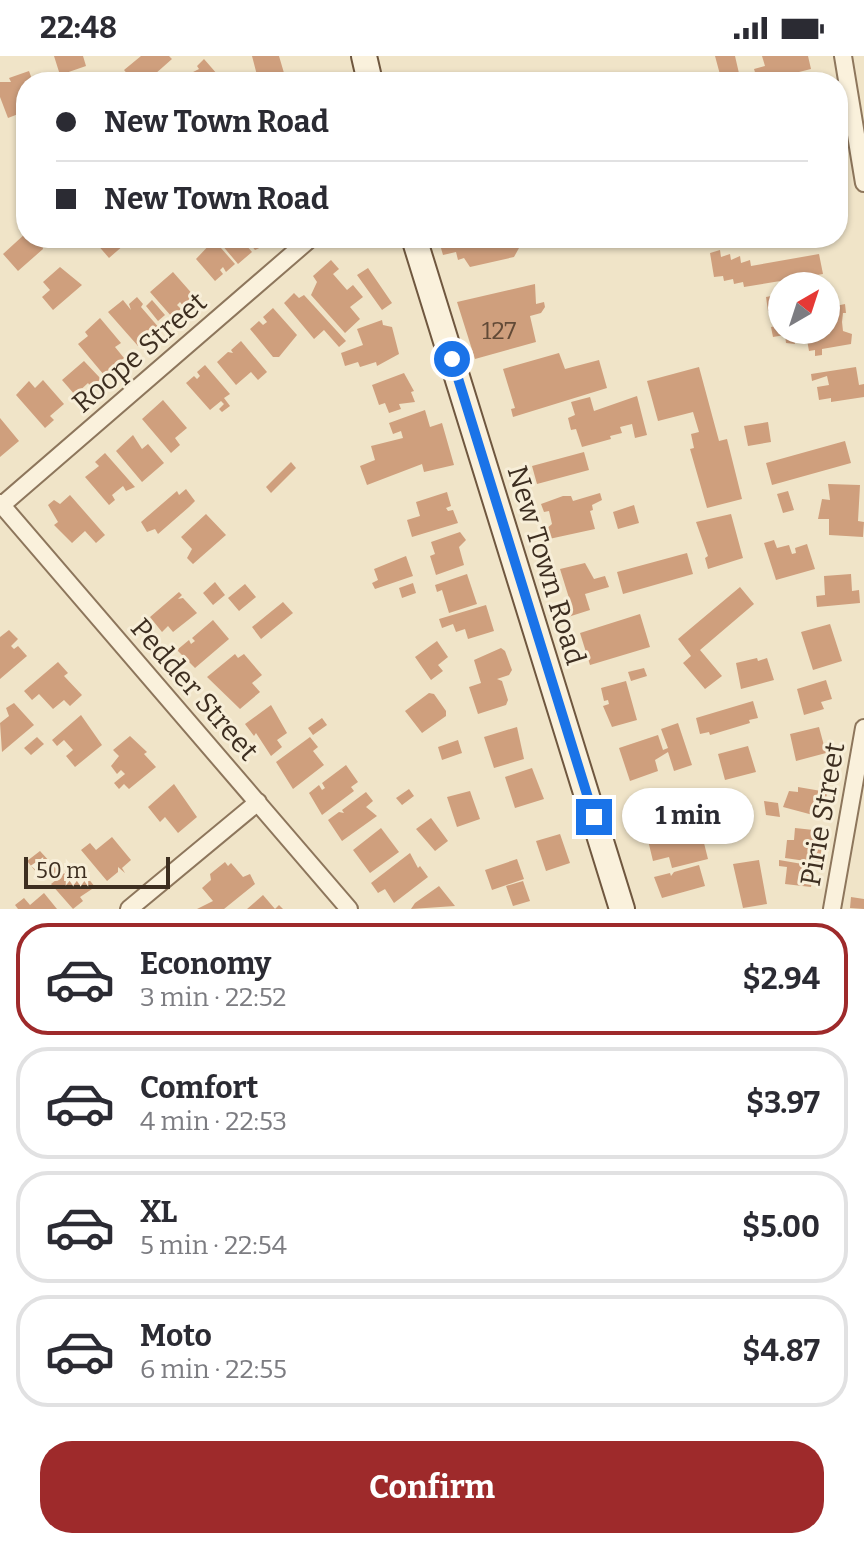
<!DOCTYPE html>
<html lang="en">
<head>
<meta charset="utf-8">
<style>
	body { margin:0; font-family:Bitter,serif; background:#f7f7f7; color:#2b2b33; height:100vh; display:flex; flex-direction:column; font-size:30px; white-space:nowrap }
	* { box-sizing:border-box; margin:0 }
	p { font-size:26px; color:#7c7c81 }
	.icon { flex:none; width:44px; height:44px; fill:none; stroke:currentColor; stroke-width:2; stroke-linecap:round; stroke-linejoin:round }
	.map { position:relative; height:853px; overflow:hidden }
	.drawer { display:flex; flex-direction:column; background:#fff; flex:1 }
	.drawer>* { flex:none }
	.guide { position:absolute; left:16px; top:16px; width:832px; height:176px; border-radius:32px; box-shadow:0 2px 6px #0004; display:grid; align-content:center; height:176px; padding:0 40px; background:#fff }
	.needle { width:52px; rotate:39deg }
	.buttons { position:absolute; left:768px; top:216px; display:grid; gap:16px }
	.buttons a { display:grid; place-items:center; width:72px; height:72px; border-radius:50%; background:#fff; box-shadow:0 2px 6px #0004; font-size:40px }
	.scale { position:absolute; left:24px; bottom:20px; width:146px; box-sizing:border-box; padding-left:8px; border:4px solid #3d2e20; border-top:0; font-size:22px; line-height:28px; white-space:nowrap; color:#3d2e20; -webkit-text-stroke:6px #f7eed8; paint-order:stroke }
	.end { position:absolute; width:36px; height:36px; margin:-18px; border:10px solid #1a73e8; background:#fff; box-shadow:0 0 0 4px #fff }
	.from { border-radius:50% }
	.bubble { position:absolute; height:56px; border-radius:28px; background:#fff; box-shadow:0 2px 6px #0004; font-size:26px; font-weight:700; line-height:56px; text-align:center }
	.guide b { display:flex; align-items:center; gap:28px; height:76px; font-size:30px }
	.guide b+b { border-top:2px solid #e1e1e2 }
	.guide i { width:20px; height:20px; background:#2b2b33 }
	ul { padding:14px 0 0; list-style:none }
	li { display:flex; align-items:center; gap:24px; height:112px; margin:0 16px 12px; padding:0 24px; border:4px solid #e1e1e2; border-radius:32px }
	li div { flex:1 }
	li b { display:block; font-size:30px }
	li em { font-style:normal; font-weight:700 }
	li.current { border-color:#9e2a2b }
	li>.icon { width:72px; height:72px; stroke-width:1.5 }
	.cta { display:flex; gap:16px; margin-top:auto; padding:16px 40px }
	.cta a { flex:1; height:92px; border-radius:32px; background:#9e2a2b; color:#fff; font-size:32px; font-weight:700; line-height:92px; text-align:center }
	.status { display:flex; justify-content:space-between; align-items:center; height:56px; padding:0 40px; background:#fff; direction:ltr }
	.status svg { height:22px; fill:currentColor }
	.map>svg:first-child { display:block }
</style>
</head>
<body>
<div class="status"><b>22:48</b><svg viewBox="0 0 49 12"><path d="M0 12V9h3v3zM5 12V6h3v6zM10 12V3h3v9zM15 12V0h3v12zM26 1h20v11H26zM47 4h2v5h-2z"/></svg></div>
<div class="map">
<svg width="864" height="853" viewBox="0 0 864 853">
	<rect width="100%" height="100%" fill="#f0e4c8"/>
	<path fill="#cf9f7d" d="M 54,0 L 83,0 L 86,10 L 60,19 Z
		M 141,0 L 169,0 L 172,3 L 146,26 L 134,26 L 124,14 Z
		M 252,0 L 279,0 L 284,17 L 258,23 Z
		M 715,0 L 735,0 L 741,26 L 722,26 Z
		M 762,0 L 808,0 L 811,13 L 799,16 L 800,21 L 766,26 L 765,21 L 757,23 L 754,13 L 765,10 Z
		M 204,3 L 224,26 L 193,26 L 187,19 L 199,13 L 197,10 Z
		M 29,15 L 33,26 L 26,26 L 26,39 L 20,42 L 26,55 L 8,62 L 0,41 L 0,26 L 11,26 L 9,22 Z
		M 26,177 L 26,182 L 41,182 L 43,193 L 18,215 L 3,198 Z
		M 101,182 L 132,182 L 109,202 L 96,187 Z
		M 216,182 L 240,182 L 252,196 L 238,208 Z
		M 245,182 L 269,182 L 265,185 L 268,188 L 255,194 Z
		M 438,182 L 516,182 L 519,192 L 514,201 L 470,211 L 464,202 L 458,204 L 456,196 L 443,199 Z
		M 214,184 L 235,208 L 226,216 L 223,211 L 220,214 L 223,218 L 215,225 L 196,203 Z
		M 720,194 L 721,201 L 730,198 L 731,204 L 740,200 L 741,207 L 750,204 L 751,210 L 819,198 L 823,218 L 744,231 L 743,226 L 734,228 L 733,223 L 724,225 L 723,220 L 714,221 L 710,197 Z
		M 331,204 L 339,213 L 333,218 L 347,234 L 353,229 L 363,241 L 350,251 L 360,263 L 345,277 L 311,239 L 317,226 L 313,220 Z
		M 60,211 L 82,229 L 53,254 L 42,241 L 50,234 L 43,226 Z
		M 368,212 L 392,247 L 382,254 L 357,219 Z
		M 173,216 L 195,241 L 184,251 L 180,246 L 177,249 L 181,253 L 172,261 L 150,236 Z
		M 535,228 L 536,248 L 544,246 L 545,251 L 541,257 L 530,260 L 536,286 L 475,303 L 457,246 Z
		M 294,237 L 299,242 L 304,239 L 346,285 L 339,291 L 324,274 L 314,283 L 284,247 Z
		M 782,238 L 782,253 L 768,255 L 766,241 Z
		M 137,241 L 143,248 L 141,251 L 160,273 L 150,281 L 146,276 L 143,279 L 147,283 L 138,290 L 108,256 L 123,244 L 131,254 L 129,248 Z
		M 152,244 L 165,259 L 158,265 L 146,250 Z
		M 845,248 L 846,257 L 843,257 L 842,266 L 843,275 L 852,278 L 851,288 L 822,293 L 822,299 L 815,300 L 815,294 L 809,295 L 807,284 L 803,284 L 801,274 L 826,274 L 826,252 Z
		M 273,252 L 297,279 L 279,301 L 273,301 L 250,273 L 259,265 L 263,269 L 267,266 L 263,261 Z
		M 100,262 L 121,287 L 115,291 L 124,302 L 104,319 L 78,288 L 88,280 L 85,276 Z
		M 382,264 L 383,269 L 392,271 L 399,298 L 377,310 L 376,306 L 360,311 L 358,306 L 345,310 L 341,297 L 363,289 L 357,273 Z
		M 782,269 L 782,274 L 793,274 L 795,288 L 786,287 L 785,279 L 773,281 L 771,271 Z
		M 241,285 L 267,316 L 258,324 L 251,316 L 236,329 L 217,306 L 228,296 L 233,297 L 231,294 Z
		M 559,297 L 565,313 L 599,304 L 607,332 L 513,361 L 511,353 L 515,352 L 503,313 Z
		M 84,305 L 101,323 L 91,331 L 88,327 L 75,339 L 62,324 Z
		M 205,309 L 230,338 L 224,342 L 230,350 L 222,356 L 219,353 L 224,348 L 221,345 L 210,354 L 186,327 L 194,320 L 197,323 L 200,320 L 197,316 Z
		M 699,311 L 719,385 L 727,383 L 742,443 L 707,452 L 690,393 L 694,392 L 691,378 L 699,376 L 693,356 L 658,365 L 647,325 Z
		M 856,311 L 859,329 L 864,328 L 864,341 L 831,346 L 831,342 L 819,344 L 817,331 L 829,329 L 827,320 L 812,325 L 811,318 Z
		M 404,317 L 414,335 L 411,336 L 415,346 L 399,348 L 401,353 L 389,357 L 385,347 L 379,349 L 372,329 Z
		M 43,324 L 64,348 L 50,360 L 54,364 L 45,372 L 16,339 L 29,325 L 35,332 Z
		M 637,340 L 647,379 L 635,382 L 632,368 L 620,371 L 622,377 L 610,380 L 611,383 L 582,391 L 576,373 L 571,374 L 568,362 L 575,359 L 571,346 L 590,341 L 594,355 Z
		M 163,344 L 187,372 L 175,382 L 180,389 L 171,397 L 142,363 Z
		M 425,354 L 430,371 L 442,367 L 454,409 L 424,416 L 422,408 L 367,429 L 360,410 L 375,404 L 371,390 L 403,382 L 401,375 L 393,378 L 389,367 Z
		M 0,362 L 19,385 L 0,401 Z
		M 768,366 L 771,386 L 748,390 L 744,370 Z
		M 133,379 L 142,393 L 148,388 L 164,407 L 142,426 L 116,395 Z
		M 845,385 L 851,407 L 772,429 L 766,407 Z
		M 584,396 L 589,414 L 537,428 L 532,410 Z
		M 105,397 L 135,431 L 126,435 L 123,430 L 112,439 L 115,444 L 109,449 L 85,421 L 99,410 L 95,406 Z
		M 291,406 L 296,412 L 271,437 L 266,431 Z
		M 828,428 L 860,429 L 858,465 L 864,466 L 863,481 L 829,479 L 829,463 L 818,463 L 822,443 L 830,444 Z
		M 186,433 L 195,445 L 189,451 L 158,478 L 155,473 L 147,476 L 141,466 L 177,435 L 179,439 Z
		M 788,435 L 794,454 L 783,457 L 777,438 Z
		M 447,436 L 451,450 L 446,452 L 448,455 L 453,454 L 458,467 L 412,481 L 407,464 L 420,460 L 416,446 Z
		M 600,437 L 602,444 L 592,449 L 593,454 L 590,455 L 595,473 L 549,483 L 546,473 L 552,468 L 549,455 L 544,456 L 541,448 L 563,440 L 571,440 L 573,445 Z
		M 70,439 L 105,479 L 96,487 L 85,475 L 72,487 L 54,469 L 58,466 L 48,449 L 54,444 L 60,448 Z
		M 634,449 L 639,467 L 618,473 L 613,456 Z
		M 206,458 L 226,479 L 193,508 L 187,502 L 192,493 L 181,481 Z
		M 731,458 L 743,502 L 708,513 L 705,502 L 708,500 L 696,466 Z
		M 460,476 L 466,484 L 459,491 L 464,509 L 436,519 L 430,500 L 435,498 L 431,486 Z
		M 774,484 L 777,492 L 789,489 L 792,498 L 796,497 L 795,492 L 807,488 L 815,513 L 776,524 L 764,487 Z
		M 687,497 L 693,518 L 623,538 L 617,516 Z
		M 406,500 L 413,520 L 375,533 L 372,527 L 378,524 L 374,513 Z
		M 585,507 L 594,523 L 605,520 L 609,531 L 585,538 L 590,554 L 568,561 L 562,549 L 563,544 L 569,542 L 560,513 Z
		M 467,518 L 477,548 L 449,557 L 442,534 L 437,536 L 435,529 Z
		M 851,518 L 852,535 L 859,534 L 860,547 L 817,551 L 816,540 L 825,539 L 824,520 Z
		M 215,526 L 225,539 L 213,549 L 203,537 Z
		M 413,527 L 416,537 L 402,542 L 399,532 Z
		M 245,528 L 256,541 L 239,555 L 228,542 Z
		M 740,531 L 754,548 L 700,594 L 722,620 L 705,633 L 683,607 L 691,600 L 678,583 Z
		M 179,536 L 182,539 L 178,543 L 183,542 L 197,557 L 173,576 L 168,570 L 162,576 L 150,561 Z
		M 283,546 L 293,557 L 261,583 L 252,571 Z
		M 486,549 L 494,575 L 468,583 L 465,573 L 456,576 L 453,568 L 442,572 L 439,563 Z
		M 640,558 L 650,591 L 590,609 L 580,577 Z
		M 213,564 L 229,583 L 195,612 L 177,594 L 189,584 L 191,588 L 195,585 L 192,582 Z
		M 830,568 L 842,605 L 813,614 L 801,576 Z
		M 9,574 L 18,583 L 11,590 L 14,593 L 18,590 L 27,600 L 0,623 L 0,581 Z
		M 437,585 L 448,601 L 438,609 L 443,615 L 431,624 L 415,601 Z
		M 501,592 L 505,595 L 512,614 L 509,619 L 497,623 L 502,625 L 508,644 L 506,649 L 478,658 L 469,631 L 481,627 L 474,604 Z
		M 235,598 L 238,602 L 244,598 L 262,619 L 252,627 L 260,636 L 240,653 L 207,621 Z
		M 757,602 L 758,605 L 767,602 L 774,624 L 741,633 L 736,607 Z
		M 58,606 L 68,617 L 64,620 L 82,639 L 70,650 L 64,644 L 53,653 L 39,638 L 32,644 L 24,635 Z
		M 644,612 L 647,620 L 631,625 L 628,616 Z
		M 826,624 L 832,643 L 821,646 L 824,653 L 804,659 L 797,633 Z
		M 626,625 L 637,664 L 612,671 L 603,650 L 609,648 L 608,644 L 604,645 L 601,632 Z
		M 429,637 L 434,638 L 446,655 L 446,660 L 422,677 L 405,655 Z
		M 753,645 L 758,662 L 749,664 L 750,667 L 710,679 L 709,676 L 700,678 L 696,662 Z
		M 14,647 L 34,669 L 2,696 L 0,667 L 9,660 L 6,652 Z
		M 271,649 L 287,677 L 277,684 L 282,691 L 271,700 L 256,677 L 254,680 L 245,668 Z
		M 81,659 L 102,689 L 75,711 L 66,700 L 73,694 L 64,684 L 57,690 L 52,684 Z
		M 322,662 L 327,669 L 313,679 L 308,672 Z
		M 678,667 L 692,709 L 674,715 L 668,696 L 655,704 L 658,715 L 630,725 L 619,692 L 658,679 L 663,694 L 668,692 L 661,673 Z
		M 517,671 L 524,703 L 494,712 L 484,681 Z
		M 819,671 L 826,697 L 796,705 L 790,678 Z
		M 130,680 L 147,696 L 144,698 L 156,711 L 129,733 L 124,728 L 119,733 L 114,727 L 125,718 L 121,714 L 117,718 L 111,710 L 119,700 L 113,694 Z
		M 37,681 L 44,688 L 31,699 L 24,692 Z
		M 310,681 L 318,691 L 313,695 L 324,709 L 293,733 L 276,706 Z
		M 458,684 L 462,697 L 442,704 L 438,691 Z
		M 748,690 L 756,716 L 725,724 L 718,698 Z
		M 346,709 L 358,726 L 351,731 L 354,735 L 322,759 L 309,737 L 319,729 L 322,734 L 325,732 L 322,727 Z
		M 532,712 L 544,743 L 515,752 L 505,721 Z
		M 174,728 L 197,761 L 178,777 L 165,761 L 160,766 L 148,751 Z
		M 798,731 L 827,736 L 825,755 L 814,753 L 813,759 L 783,751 L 789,735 L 798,736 Z
		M 409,733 L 414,740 L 402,749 L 396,742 Z
		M 470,735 L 480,763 L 457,771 L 447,741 Z
		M 366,736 L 373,745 L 366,751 L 377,760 L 342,785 L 328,764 L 339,756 L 344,757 L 342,754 Z
		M 764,745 L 778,747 L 780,761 L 766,759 Z
		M 731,756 L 735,773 L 721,776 L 717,758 Z
		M 697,759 L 708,803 L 672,812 L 669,801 L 653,805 L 645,772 Z
		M 431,762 L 448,785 L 435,795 L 416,773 Z
		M 381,772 L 399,796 L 370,817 L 353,794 Z
		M 795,772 L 823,775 L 820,807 L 785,802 L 787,784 L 794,784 Z
		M 560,778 L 570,807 L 546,815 L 536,785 Z
		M 112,781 L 131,804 L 122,812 L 125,817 L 118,811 L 118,816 L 107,825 L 81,794 L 90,787 L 96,794 Z
		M 40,795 L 62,819 L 76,807 L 95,831 L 80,841 L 83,845 L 73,853 L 51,828 L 56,824 L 50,817 L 42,823 L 27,805 Z
		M 410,797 L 418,812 L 420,810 L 428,821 L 394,847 L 385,833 L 378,837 L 371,827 Z
		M 517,803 L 524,823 L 492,834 L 485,814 Z
		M 759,804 L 767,848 L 743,852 L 733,808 Z
		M 779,804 L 814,810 L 811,831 L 785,828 L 787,811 L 779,810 Z
		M 225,806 L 228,810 L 231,807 L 243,821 L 250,818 L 255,828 L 224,853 L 197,853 L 213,845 L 202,832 L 211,824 L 210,818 Z
		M 699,809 L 705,830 L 662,842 L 654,821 L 670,817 L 671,820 L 674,816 Z
		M 523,825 L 530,845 L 513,850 L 506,830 Z
		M 439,830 L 455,850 L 411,853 L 415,847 Z
		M 44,837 L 57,853 L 18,853 L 15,849 L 24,842 L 30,849 Z
		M 263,839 L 275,853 L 279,849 L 283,853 L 247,853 Z
		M 851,841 L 864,843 L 864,853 L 850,852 Z"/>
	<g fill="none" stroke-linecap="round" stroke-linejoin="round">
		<defs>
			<path id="street" d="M 843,0 L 864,127
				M 0,447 L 349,853
				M 2,449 L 311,182
				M 129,853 L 258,746
				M 832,853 L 864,672"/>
			<path id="secondary" d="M 364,0 L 370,26
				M 414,182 L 622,853"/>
		</defs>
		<use href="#street" stroke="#8d765c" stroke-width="20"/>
		<use href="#secondary" stroke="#6f573f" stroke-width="28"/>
		<use href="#street" stroke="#faf1dc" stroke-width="16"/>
		<use href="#secondary" stroke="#faf1dc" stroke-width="24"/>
	</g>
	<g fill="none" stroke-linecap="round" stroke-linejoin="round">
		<path stroke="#1a73e8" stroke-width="10" d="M 452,303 L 594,761"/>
	</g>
	<g text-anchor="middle" stroke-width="6" stroke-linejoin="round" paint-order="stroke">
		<g font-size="24" fill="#624a37">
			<text x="499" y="283">127</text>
		</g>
		<g font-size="28" fill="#3d2e20" stroke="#f7eed8">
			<text transform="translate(139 296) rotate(-41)" y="10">Roope Street</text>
			<text transform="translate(547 509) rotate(73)" y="10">New Town Road</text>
			<text transform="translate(195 633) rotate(49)" y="10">Pedder Street</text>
			<text transform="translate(822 758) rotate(-80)" y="10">Pirie Street</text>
		</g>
	</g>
</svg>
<div class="buttons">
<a><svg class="needle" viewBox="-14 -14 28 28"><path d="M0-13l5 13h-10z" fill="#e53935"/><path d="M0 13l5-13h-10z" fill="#7c7c81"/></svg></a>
</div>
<div class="scale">50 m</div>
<i class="end from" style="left:452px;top:303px"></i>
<i class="end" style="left:594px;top:761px"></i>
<div class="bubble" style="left:622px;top:732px;width:132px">1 min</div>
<div class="guide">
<b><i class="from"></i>New Town Road</b>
<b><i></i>New Town Road</b>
</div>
</div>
<section class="drawer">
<ul>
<li class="current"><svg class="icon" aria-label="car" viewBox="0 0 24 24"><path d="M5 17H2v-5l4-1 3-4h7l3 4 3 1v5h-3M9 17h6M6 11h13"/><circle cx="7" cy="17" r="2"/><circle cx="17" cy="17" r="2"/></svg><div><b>Economy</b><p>3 min · 22:52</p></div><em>$2.94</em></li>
<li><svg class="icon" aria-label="car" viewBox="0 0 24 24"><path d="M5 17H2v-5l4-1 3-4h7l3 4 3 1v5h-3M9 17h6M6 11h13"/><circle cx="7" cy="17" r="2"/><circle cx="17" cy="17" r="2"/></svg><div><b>Comfort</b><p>4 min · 22:53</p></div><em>$3.97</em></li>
<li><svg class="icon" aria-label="car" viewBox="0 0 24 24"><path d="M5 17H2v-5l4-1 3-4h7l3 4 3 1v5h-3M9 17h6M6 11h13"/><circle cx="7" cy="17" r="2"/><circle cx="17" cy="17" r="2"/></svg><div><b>XL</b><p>5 min · 22:54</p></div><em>$5.00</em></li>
<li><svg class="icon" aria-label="car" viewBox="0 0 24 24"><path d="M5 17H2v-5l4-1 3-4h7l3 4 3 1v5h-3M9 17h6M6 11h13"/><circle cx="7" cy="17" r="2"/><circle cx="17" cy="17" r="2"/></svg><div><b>Moto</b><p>6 min · 22:55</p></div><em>$4.87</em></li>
</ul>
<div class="cta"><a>Confirm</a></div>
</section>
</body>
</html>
